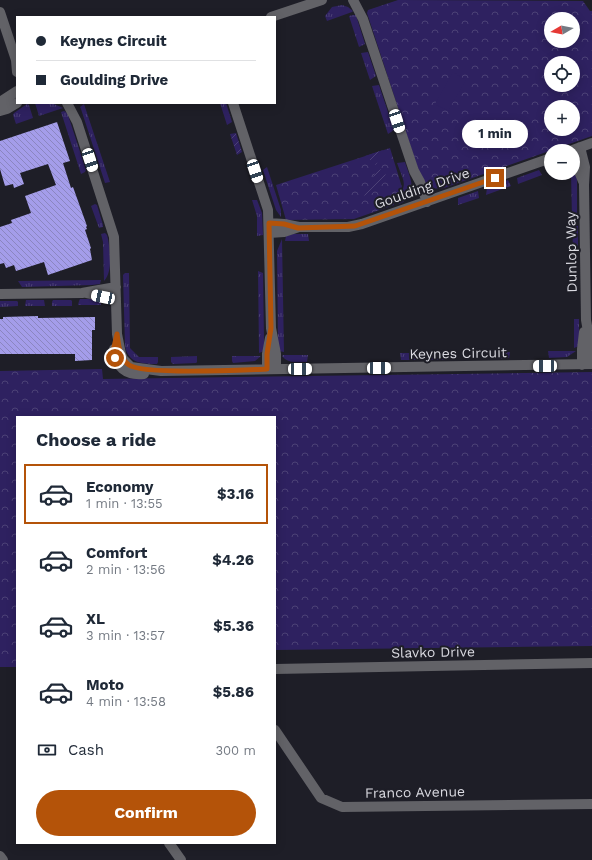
<!DOCTYPE html>
<html lang="en">
<head>
<meta charset="utf-8">
<style>
	body { margin:0; font-family:"Work Sans",sans-serif; background:#f6f6f7; color:#1f2937; height:100vh; display:flex; flex-direction:column; font-size:15px; white-space:nowrap }
	* { box-sizing:border-box; margin:0 }
	p { font-size:13px; color:#747a83 }
	.icon { flex:none; width:22px; height:22px; fill:none; stroke:currentColor; stroke-width:2; stroke-linecap:round; stroke-linejoin:round }
	.map { position:relative; flex:1; overflow:hidden }
	.side { position:absolute; left:16px; top:416px; width:260px; height:428px; display:flex; flex-direction:column; background:#fff; border-radius:0px; box-shadow:0 2px 10px #0003 }
	.side>* { flex:none }
	.top-card { position:absolute; left:16px; top:16px; width:260px; height:88px; border-radius:0px; box-shadow:0 2px 10px #0003; display:grid; align-content:center; height:88px; padding:0 20px; background:#fff }
	.needle { width:26px; rotate:260deg }
	.tools { position:absolute; left:544px; top:12px; display:grid; gap:8px }
	.tools a { display:grid; place-items:center; width:36px; height:36px; border-radius:50%; background:#fff; box-shadow:0 2px 10px #0003; font-size:20px }
	.end { position:absolute; width:18px; height:18px; margin:-9px; border:5px solid #b45309; background:#fff; box-shadow:0 0 0 2px #fff }
	.from { border-radius:50% }
	.bubble { position:absolute; height:28px; border-radius:14px; background:#fff; box-shadow:0 2px 10px #0003; font-size:13px; font-weight:700; line-height:28px; text-align:center }
	.car { position:absolute; width:12px; height:24px; margin:-12px -6px; border-radius:5px; box-shadow:0 0 3px 1px #0007; background:linear-gradient(#fff 24%,#345 0 40%,#fff 0 76%,#345 0 86%,#fff 0) }
	.top-card b { display:flex; align-items:center; gap:14px; height:38px; font-size:15px }
	.top-card b+b { border-top:1px solid #e0e1e3 }
	.top-card i { width:10px; height:10px; background:#1f2937 }
	ul { padding:0; list-style:none }
	li { display:flex; align-items:center; gap:12px; height:60px; margin:0 8px 6px; padding:0 12px; border:2px solid transparent; border-radius:0px }
	li div { flex:1 }
	li b { display:block; font-size:15px }
	li em { font-style:normal; font-weight:700 }
	li.selected { border-color:#b45309 }
	li>.icon { width:36px; height:36px; stroke-width:1.5 }
	h2 { padding:0 20px; font-size:18px; line-height:48px }
	.pay { display:flex; align-items:center; gap:10px; height:44px; padding:0 20px; font-size:15px }
	.pay p { margin-inline-start:auto }
	.button { display:flex; gap:8px; margin-top:auto; padding:8px 20px }
	.button a { flex:1; height:46px; border-radius:24px; background:#b45309; color:#fff; font-size:16px; font-weight:700; line-height:46px; text-align:center }
	.map>svg:first-child { display:block }
</style>
</head>
<body>
<div class="map">
<svg width="592" height="860" viewBox="0 0 592 860">
	<defs>
		<pattern id="grass-tufts" width="24" height="20" patternUnits="userSpaceOnUse"><rect width="24" height="20" fill="#2e2160"/><path d="M3 7l-1-3M5 7V3M7 7l1-3M15 17l-1-3M17 17v-4M19 17l1-3" fill="none" stroke="#4c4176"/></pattern>
		<pattern id="park-crowns" width="20" height="18" patternUnits="userSpaceOnUse"><rect width="20" height="18" fill="#2e2160"/><path d="M2 6a3 3 0 1 1 6 0M12 15a3 3 0 1 1 6 0" fill="none" stroke="#4c4176"/></pattern>
		<pattern id="garden-furrows" width="10" height="10" patternUnits="userSpaceOnUse"><rect width="10" height="10" fill="#2e2160"/><path d="M-1 1l2-2M0 10L10 0M9 11l2-2" fill="none" stroke="#4c4176"/></pattern>
		<pattern id="building-back-hatch" width="6" height="6" patternUnits="userSpaceOnUse"><rect width="6" height="6" fill="#a49dea"/><path d="M-1 5l2 2M0 0l6 6M5-1l2 2" fill="none" stroke="#8b86c0"/></pattern>
	</defs>
	<rect width="100%" height="100%" fill="#1e1e27"/>
	<path fill="url(#grass-tufts)" d="M 342,5 L 348,7 L 353,11 L 352,12 L 327,21 L 325,16 L 332,7 Z
		M 353,15 L 356,15 L 365,44 L 359,47 L 349,16 Z
		M 368,52 L 376,76 L 370,80 L 361,53 Z
		M 379,85 L 394,130 L 388,134 L 372,86 Z
		M 35,103 L 54,104 L 63,108 L 39,116 Z
		M 220,103 L 226,103 L 232,122 L 227,125 Z
		M 27,104 L 29,105 L 33,118 L 16,124 L 13,115 L 14,113 Z
		M 84,104 L 110,182 L 105,183 L 81,109 L 80,107 Z
		M 64,111 L 66,112 L 68,115 L 86,170 L 85,172 L 81,174 L 61,112 Z
		M 405,162 C 410,178 420,195 399,204 L 397,201 C 408,182 404,183 397,163 Z
		M 267,167 L 281,210 L 281,217 L 276,210 L 263,170 Z
		M 573,168 L 577,179 L 577,217 L 572,218 L 571,173 L 573,173 Z
		M 539,170 L 542,175 L 518,184 L 517,178 Z
		M 508,180 L 511,186 L 486,195 L 487,188 Z
		M 478,191 L 479,198 L 458,205 L 458,198 Z
		M 252,200 L 257,200 L 262,213 L 263,235 L 257,236 L 257,216 Z
		M 95,204 L 97,205 L 103,225 L 103,227 L 99,228 L 91,206 Z
		M 572,225 L 578,226 L 578,246 L 573,247 Z
		M 105,233 L 107,235 L 108,239 C 110,251 113,271 104,281 L 103,242 L 101,234 Z
		M 308,234 L 309,241 L 285,241 L 286,236 L 293,234 Z
		M 282,239 L 284,352 L 279,351 L 278,342 L 277,251 Z
		M 258,271 L 263,273 L 264,340 L 264,351 L 259,353 Z
		M 125,273 L 129,273 L 130,348 L 139,357 L 158,357 L 158,362 L 157,364 C 142,364 128,363 125,346 L 123,275 Z
		M 101,280 L 100,284 L 92,285 L 22,287 L 18,281 Z
		M 80,299 L 93,299 L 100,301 L 101,305 L 78,305 L 79,301 Z
		M 26,300 L 44,300 L 45,306 L 25,306 Z
		M 53,300 L 71,300 L 72,301 L 72,306 L 52,306 L 52,302 Z
		M 0,301 L 17,301 L 18,302 L 18,306 L 0,307 Z
		M 574,319 L 579,319 L 579,346 L 574,348 Z
		M 548,351 L 576,351 L 567,357 L 549,358 Z
		M 400,353 L 422,353 L 420,360 L 401,360 Z
		M 283,355 L 308,355 L 307,362 C 298,362 288,364 282,356 Z
		M 197,356 L 197,362 L 196,363 L 173,364 L 171,362 L 171,357 Z
		M 232,356 L 261,356 L 255,361 L 233,363 L 232,361 Z"/>
	<path fill="url(#park-crowns)" fill-rule="evenodd" d="M 398,0 L 583,1 L 590,11 L 592,11 L 592,136 L 444,188 C 432,190 427,187 421,178 L 367,13 L 368,10 ZM 551,19 L 573,19 L 573,41 L 551,41 ZM 551,63 L 573,63 L 573,85 L 551,85 ZM 551,107 L 573,107 L 573,129 L 551,129 Z
		M 390,148 L 401,184 L 402,187 L 394,201 L 394,205 L 354,219 L 286,220 L 276,185 Z
		M 102,369 L 103,379 L 592,372 L 592,646 L 275,650 L 275,417 L 17,417 L 17,667 L 0,667 L 0,371 Z"/>
	<path fill="url(#garden-furrows)" d="M 236,133 L 242,152 L 237,155 L 230,134 Z
		M 383,150 L 376,165 L 365,156 Z
		M 378,167 L 389,178 L 361,203 Z
		M 491,352 L 510,352 L 509,358 L 491,359 Z
		M 428,353 L 448,353 L 447,360 L 429,360 Z"/>
	<path fill="#2e2160" d="M 453,72 L 466,80 L 448,111 L 435,104 Z"/>
	<path fill="url(#building-back-hatch)" d="M 57,122 L 70,161 L 63,163 L 71,188 L 73,187 L 87,226 L 86,227 L 87,229 L 85,230 L 91,248 L 90,249 L 92,260 L 48,275 L 44,262 L 16,271 L 14,265 L 6,268 L 4,263 L 0,264 L 0,227 L 12,223 L 11,220 L 31,213 L 25,196 L 56,185 L 48,164 L 20,173 L 24,184 L 14,188 L 13,184 L 5,186 L 0,169 L 0,141 Z
		M 38,316 L 38,318 L 95,317 L 95,330 L 92,330 L 92,360 L 75,361 L 75,354 L 0,354 L 0,319 L 3,319 L 3,317 Z"/>
	<g fill="none" stroke-linecap="round" stroke-linejoin="round">
		<path stroke="#626267" stroke-width="10" d="M 353,0 L 363,19 L 414,171 L 420,182 L 427,202
			M 0,12 L 16,60 L 17,72
			M 67,103 L 77,122 L 114,237 L 117,334 L 121,354 L 123,359 L 131,367 L 161,371 L 592,364
			M 233,103 L 268,210 L 271,328 L 276,354 L 276,369
			M 580,147 L 585,167 L 584,185 L 586,320 L 591,349 L 590,364
			M 570,151 L 592,143
			M 573,157 L 583,181
			M 269,223 L 284,224 L 299,227
			M 269,233 L 284,232 L 299,227 L 348,227 L 362,224 L 551,158
			M 86,293 L 103,297 L 116,298
			M 0,294 L 82,293 L 116,287
			M 114,349 C 115,367 126,376 144,374
			M 582,365 L 582,349 L 584,332
			M 267,369 L 267,354 L 270,338
			M 275,669 L 592,663
			M 275,730 L 321,798 L 342,807 L 592,804
			M 169,843 L 181,860
			M 0,856 L 3,860"/>
		<path stroke="#626267" stroke-width="10" d="M 271,17 L 322,0
			M 0,102 L 17,91
			M 0,111 L 7,109 L 17,103"/>
	</g>
	<g fill="none" stroke-linecap="round" stroke-linejoin="round">
		<path stroke="#b45309" stroke-width="5" d="M 115,358 L 114,347 L 117,334 C 119,346 119,358 129,365 C 143,375 244,370 267,369 L 267,354 L 271,328 L 269,223 L 284,224 L 298,228 L 355,226 L 495,178"/>
	</g>
	<g text-anchor="middle" stroke-width="4" stroke-linejoin="round" paint-order="stroke">
		<g font-size="14" fill="#dadae1" stroke="#1e1e27">
			<text transform="translate(422 188) rotate(-19)" y="5">Goulding Drive</text>
			<text transform="translate(571 252) rotate(-91)" y="5">Dunlop Way</text>
			<text transform="translate(458 353) rotate(-1)" y="5">Keynes Circuit</text>
			<text transform="translate(433 652) rotate(-1)" y="5">Slavko Drive</text>
			<text transform="translate(415 792) rotate(-1)" y="5">Franco Avenue</text>
		</g>
	</g>
</svg>
<div class="tools">
<a><svg class="needle" viewBox="-14 -14 28 28"><path d="M0-13l5 13h-10z" fill="#e53935"/><path d="M0 13l5-13h-10z" fill="#747a83"/></svg></a>
<a><svg class="icon" aria-label="locate" viewBox="0 0 24 24"><circle cx="12" cy="12" r="6"/><path d="M12 2v4M12 18v4M2 12h4M18 12h4"/></svg></a>
<a>+</a>
<a>−</a>
</div>
<i class="end from" style="left:115px;top:358px"></i>
<i class="end" style="left:495px;top:178px"></i>
<div class="bubble" style="left:462px;top:120px;width:66px">1 min</div>
<i class="car" style="left:397px;top:121px;rotate:162deg"></i>
<i class="car" style="left:90px;top:160px;rotate:162deg"></i>
<i class="car" style="left:255px;top:171px;rotate:162deg"></i>
<i class="car" style="left:103px;top:297px;rotate:282deg"></i>
<i class="car" style="left:545px;top:366px;rotate:269deg"></i>
<i class="car" style="left:379px;top:368px;rotate:89deg"></i>
<i class="car" style="left:300px;top:369px;rotate:90deg"></i>
<div class="top-card">
<b><i class="from"></i>Keynes Circuit</b>
<b><i></i>Goulding Drive</b>
</div>
<section class="side">
<h2>Choose a ride</h2>
<ul>
<li class="selected"><svg class="icon" aria-label="car" viewBox="0 0 24 24"><path d="M5 17H2v-5l4-1 3-4h7l3 4 3 1v5h-3M9 17h6M6 11h13"/><circle cx="7" cy="17" r="2"/><circle cx="17" cy="17" r="2"/></svg><div><b>Economy</b><p>1 min · 13:55</p></div><em>$3.16</em></li>
<li><svg class="icon" aria-label="car" viewBox="0 0 24 24"><path d="M5 17H2v-5l4-1 3-4h7l3 4 3 1v5h-3M9 17h6M6 11h13"/><circle cx="7" cy="17" r="2"/><circle cx="17" cy="17" r="2"/></svg><div><b>Comfort</b><p>2 min · 13:56</p></div><em>$4.26</em></li>
<li><svg class="icon" aria-label="car" viewBox="0 0 24 24"><path d="M5 17H2v-5l4-1 3-4h7l3 4 3 1v5h-3M9 17h6M6 11h13"/><circle cx="7" cy="17" r="2"/><circle cx="17" cy="17" r="2"/></svg><div><b>XL</b><p>3 min · 13:57</p></div><em>$5.36</em></li>
<li><svg class="icon" aria-label="car" viewBox="0 0 24 24"><path d="M5 17H2v-5l4-1 3-4h7l3 4 3 1v5h-3M9 17h6M6 11h13"/><circle cx="7" cy="17" r="2"/><circle cx="17" cy="17" r="2"/></svg><div><b>Moto</b><p>4 min · 13:58</p></div><em>$5.86</em></li>
</ul>
<div class="pay"><svg class="icon" aria-label="cash" viewBox="0 0 24 24"><path d="M3 7h18v10H3z"/><circle cx="12" cy="12" r="2"/></svg>Cash<p>300 m</p></div>
<div class="button"><a>Confirm</a></div>
</section>
</div>
</body>
</html>
